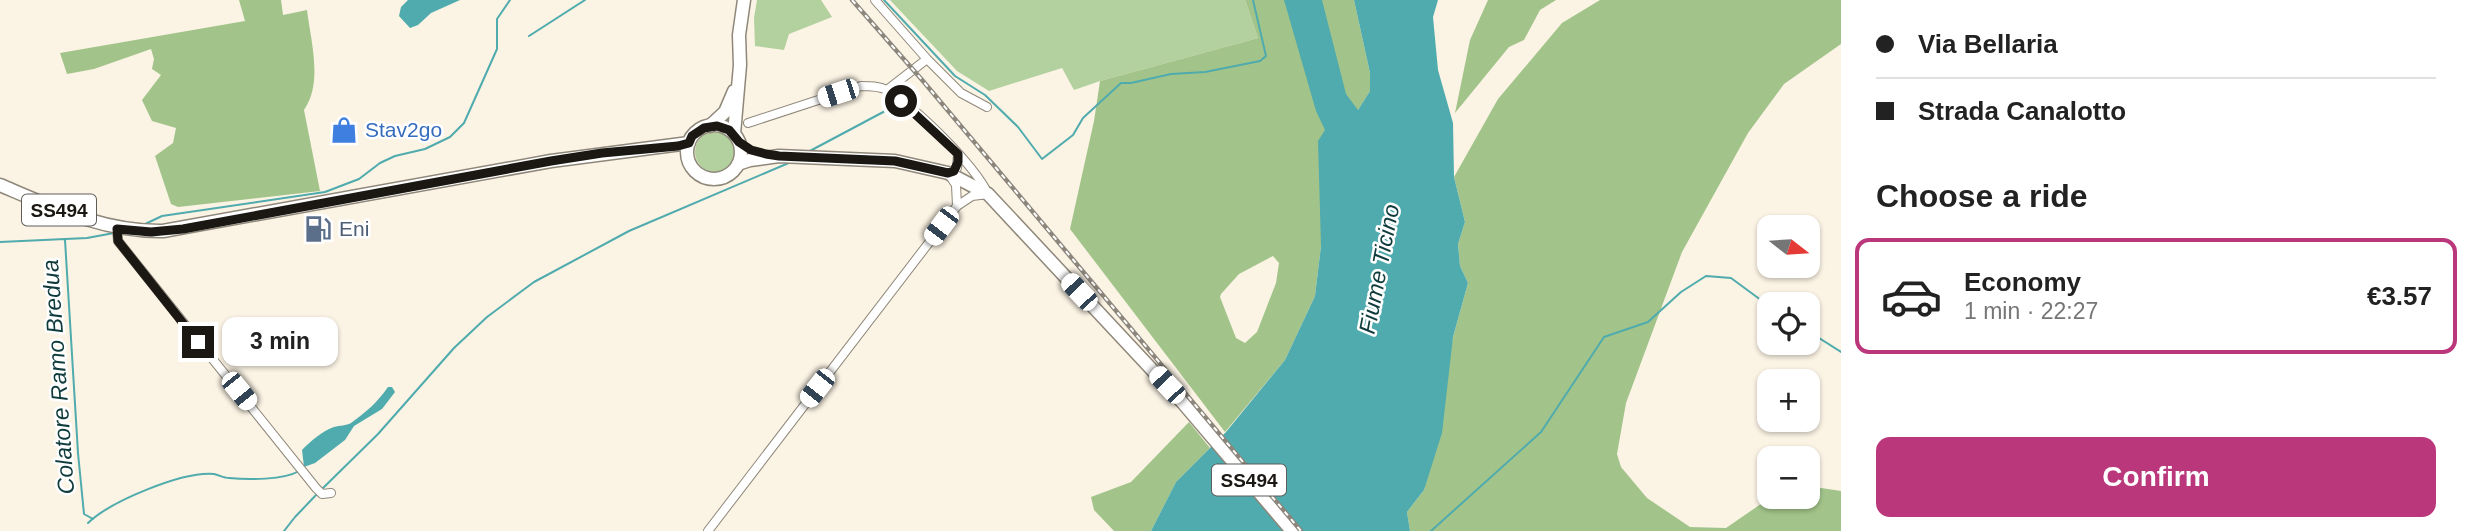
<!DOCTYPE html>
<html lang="en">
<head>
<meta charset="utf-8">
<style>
	body { margin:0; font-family:Helvetica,sans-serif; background:#f2f2f2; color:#222; height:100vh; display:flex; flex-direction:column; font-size:26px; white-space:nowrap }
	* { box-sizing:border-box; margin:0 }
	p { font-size:23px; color:#767676 }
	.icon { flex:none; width:38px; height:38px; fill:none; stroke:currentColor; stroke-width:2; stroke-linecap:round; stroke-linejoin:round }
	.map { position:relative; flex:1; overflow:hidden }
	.drawer { display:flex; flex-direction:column; background:#fff; width:630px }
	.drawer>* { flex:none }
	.banner { display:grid; align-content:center; height:154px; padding:0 35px; background:#fff }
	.needle { width:46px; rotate:107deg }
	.controls { position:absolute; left:1757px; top:215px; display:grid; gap:14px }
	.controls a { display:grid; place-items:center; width:63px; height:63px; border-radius:14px; background:#fff; box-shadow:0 2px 5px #0004; font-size:35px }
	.end { position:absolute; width:32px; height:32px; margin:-16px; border:9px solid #1b1813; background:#fff; box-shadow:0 0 0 4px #fff }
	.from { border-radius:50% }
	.bubble { position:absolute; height:49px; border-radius:14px; background:#fff; box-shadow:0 2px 5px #0004; font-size:23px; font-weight:800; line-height:49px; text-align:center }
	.car { position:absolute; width:21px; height:42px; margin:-21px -10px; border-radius:9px; box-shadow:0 0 5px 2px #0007; background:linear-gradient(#fff 24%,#345 0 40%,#fff 0 76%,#345 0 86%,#fff 0) }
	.banner b { display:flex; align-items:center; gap:24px; height:66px; font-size:26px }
	.banner b+b { border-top:2px solid #e0e0e0 }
	.banner i { width:18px; height:18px; background:#222 }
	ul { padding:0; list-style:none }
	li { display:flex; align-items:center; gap:21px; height:116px; margin:0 14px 10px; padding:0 21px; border:4px solid #e0e0e0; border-radius:14px }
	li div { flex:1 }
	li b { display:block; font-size:26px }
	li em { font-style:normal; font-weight:800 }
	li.selected { border-color:#bb377c }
	li>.icon { width:63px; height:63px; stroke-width:1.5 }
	h2 { padding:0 35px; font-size:32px; line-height:84px }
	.button { display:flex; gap:14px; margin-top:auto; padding:14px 35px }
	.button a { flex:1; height:80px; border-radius:14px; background:#bb377c; color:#fff; font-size:28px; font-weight:800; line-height:80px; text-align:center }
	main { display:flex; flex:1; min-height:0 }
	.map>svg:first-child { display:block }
</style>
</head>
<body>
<main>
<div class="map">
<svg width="1841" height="531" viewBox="0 0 1841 531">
	<rect width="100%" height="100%" fill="#fbf3e4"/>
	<path fill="#b3d19e" d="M 757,0 L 821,0 L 832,17 L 789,34 L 784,50 L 755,46 L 754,18 Z
		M 890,0 L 1245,0 L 1258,38 L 1100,81 L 1074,90 L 1062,68 L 989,91 L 957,71 Z
		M695 152a20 20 0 1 1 40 0a20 20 0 1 1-40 0Z"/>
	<path fill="#a2c48a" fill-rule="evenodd" d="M 239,0 L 281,0 L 283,15 L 307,10 C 311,42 323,83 304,110 L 320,191 L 178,207 L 171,204 L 155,156 L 173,143 L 176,128 L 152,121 L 142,100 L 161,75 L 152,69 L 154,59 L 151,49 L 94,69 L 67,74 L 60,53 L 245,21 Z
		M 1245,0 L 1354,0 L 1370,73 L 1370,91 L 1358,110 L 1321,246 L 1315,296 L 1285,360 L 1225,432 L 1070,229 L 1094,121 L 1100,81 L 1258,38 ZM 1273,256 L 1279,263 L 1276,283 L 1257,332 L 1245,343 L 1236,338 L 1220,297 L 1221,294 L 1239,274 Z
		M 1488,0 L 1556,0 L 1540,10 L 1524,40 L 1509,47 L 1455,113 L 1470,40 Z
		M 1600,0 L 1841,0 L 1841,44 L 1784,84 L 1748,133 L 1682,252 L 1626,403 L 1617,454 L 1621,467 L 1647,498 L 1690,527 L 1726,528 L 1771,497 L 1808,497 L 1808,486 L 1841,491 L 1841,531 L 1410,531 L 1407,512 L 1424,490 L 1453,337 L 1468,283 L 1460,266 L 1458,244 L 1465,222 L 1454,177 L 1498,99 L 1562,23 Z
		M 1189,422 L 1210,448 L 1176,482 L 1151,531 L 1114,531 L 1094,510 L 1091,497 L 1131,482 Z"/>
	<path fill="#4fabad" d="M 408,0 L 460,0 L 431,13 L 418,25 L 410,28 L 399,16 L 401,7 Z
		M 1284,0 L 1322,0 L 1346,94 L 1358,110 L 1370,91 L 1370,73 L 1354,0 L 1438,0 L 1433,17 L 1438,70 L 1453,123 L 1454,177 L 1465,222 L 1458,244 L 1460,266 L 1468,283 L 1453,337 L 1442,433 L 1424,490 L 1407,512 L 1410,531 L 1151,531 L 1176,482 L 1226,432 L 1285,360 L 1315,296 L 1321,246 L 1318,141 L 1325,130 L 1316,111 Z
		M 388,387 L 392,387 L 395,392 L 382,409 L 354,426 L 345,440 L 315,463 L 304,467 L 302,450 C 311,441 322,431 334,427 C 340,425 346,426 351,423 C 367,411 376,404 388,387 Z"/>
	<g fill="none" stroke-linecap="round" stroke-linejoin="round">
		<path stroke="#4fabad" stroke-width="2" d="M 884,0 L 955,76 L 985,95 L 1018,127 L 1042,159 L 1073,135 L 1083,118 L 1121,83 L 1131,83 L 1171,74 L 1205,72 L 1260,61 L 1266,56 L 1253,0
			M 529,36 L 585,0
			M 808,152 L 887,110
			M 143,225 L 162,216 L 325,192 L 359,179 L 380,163 L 395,156 L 425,149 L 450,137 L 464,123 L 497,49 L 497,19 L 510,0
			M 65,240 L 78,453 L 84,514 L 93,519
			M 0,242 L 87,238 L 114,233
			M 1808,331 L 1841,352
			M 321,490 L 378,434 L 454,348 L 487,317 L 534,282 L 629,231 L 791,162
			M 88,523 C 111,501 183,471 214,474 C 219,475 224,478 229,478 C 248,480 284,480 299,471
			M 284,531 L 295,517 L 317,494
			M 1431,531 L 1541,432 L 1604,337 L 1648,322 L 1681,292 L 1706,276 L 1731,278 L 1769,306"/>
		<defs>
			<path id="minor" d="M 875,0 L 927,59 L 887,90
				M 927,59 L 961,93 L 987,107
				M 957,206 L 956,185 L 948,173 L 957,168 L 958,154
				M 117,229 L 118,241 L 316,488 L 322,494 L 331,493
				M 708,531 L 957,206 L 972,196 L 988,194 C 974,164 916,108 887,90 C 879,86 870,86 861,86 L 748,123"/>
			<path id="secondary" d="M 710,126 L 725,112 L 734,91
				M 734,134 L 740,65 L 739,35 L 744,0"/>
			<path id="primary" d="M687 152a27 27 0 1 1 54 0a27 27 0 1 1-54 0Z
				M 738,164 L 750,160 L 779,156 L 895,161 L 948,173 L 988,194 L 1184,404 L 1292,531
				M 0,185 C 54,208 104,232 163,231 L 551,161 L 689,143"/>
		</defs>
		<use href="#minor" stroke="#8f887a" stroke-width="10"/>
		<use href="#secondary" stroke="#8f887a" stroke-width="15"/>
		<use href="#primary" stroke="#8f887a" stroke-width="15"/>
		<use href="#minor" stroke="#fff" stroke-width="8"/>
		<use href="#secondary" stroke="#fff" stroke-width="12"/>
		<use href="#primary" stroke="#fff" stroke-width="12"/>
		<defs>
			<path id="rail" d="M 852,0 L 923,81 L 1301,531"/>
		</defs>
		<use href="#rail" stroke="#8c867c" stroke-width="4.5"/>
		<use href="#rail" stroke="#fff" stroke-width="2" stroke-dasharray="5" stroke-linecap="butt"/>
	</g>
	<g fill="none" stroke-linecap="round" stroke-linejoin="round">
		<path stroke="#1b1813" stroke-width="9" d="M 198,342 L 118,241 L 117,229 L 151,232 L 183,229 L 551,161 L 602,153 L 678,146 L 689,143 L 692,136 L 704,128 L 717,126 L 729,130 L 739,142 L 751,150 L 766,154 L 779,156 L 895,161 L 948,173 L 954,171 L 958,162 L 958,154 L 901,101"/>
	</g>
	<defs>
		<symbol id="shop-bare" viewBox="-9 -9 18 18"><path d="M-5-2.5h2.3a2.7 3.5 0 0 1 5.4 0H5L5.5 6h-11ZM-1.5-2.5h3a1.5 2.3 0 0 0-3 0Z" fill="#3f7fe0" stroke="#fff" stroke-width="2.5" paint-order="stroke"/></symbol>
		<symbol id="fuel-bare" viewBox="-9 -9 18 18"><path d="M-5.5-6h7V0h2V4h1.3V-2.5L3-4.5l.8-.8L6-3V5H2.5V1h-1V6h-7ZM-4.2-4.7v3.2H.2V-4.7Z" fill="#5c6f8a" stroke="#fff" stroke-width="2.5" paint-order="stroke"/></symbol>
	</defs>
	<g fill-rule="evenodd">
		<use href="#shop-bare" x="325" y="111" width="38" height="38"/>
		<use href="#fuel-bare" x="299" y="210" width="38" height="38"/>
	</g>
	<g text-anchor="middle" stroke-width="5" stroke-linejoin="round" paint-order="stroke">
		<g fill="#fff" stroke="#5f5d5a" stroke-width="2">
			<rect x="22" y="194.5" width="74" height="31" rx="5"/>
			<rect x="1212" y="464.5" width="74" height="31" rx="5"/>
		</g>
		<g font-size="19" font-weight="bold" fill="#1b1813">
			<text x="59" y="217">SS494</text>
			<text x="1249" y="487">SS494</text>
		</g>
		<g font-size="21" fill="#366cbe" stroke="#fff" text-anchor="start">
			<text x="365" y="137">Stav2go</text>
		</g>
		<g font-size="21" fill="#4e5e75" stroke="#fff" text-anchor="start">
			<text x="339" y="236">Eni</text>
		</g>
		<g font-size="23" font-style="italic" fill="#0f3b3c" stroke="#fff">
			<text transform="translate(1379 269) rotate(-79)" y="8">Fiume Ticino</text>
			<text transform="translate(58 377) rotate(-94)" y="8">Colatore Ramo Bredua</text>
		</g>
	</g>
</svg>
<div class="controls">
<a><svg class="needle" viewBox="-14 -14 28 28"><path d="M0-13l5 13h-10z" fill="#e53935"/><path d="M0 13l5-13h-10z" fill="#767676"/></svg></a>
<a><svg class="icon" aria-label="locate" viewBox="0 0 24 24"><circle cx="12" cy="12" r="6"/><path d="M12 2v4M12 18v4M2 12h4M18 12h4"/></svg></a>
<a>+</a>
<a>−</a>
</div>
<i class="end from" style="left:901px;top:101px"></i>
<i class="end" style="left:198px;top:342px"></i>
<div class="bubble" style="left:222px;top:317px;width:116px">3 min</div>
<i class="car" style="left:838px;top:93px;rotate:252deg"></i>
<i class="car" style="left:941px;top:226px;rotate:217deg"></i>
<i class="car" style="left:1079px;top:292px;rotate:317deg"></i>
<i class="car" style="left:1167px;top:385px;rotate:317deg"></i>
<i class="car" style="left:817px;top:388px;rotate:218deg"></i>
<i class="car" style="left:239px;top:391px;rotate:141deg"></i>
</div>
<section class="drawer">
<div class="banner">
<b><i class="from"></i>Via Bellaria</b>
<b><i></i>Strada Canalotto</b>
</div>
<h2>Choose a ride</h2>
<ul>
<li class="selected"><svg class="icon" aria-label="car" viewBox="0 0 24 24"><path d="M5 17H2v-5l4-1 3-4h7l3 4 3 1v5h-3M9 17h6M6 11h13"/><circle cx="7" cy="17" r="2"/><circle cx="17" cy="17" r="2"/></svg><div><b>Economy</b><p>1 min · 22:27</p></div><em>€3.57</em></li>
</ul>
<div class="button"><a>Confirm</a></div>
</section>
</main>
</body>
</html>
